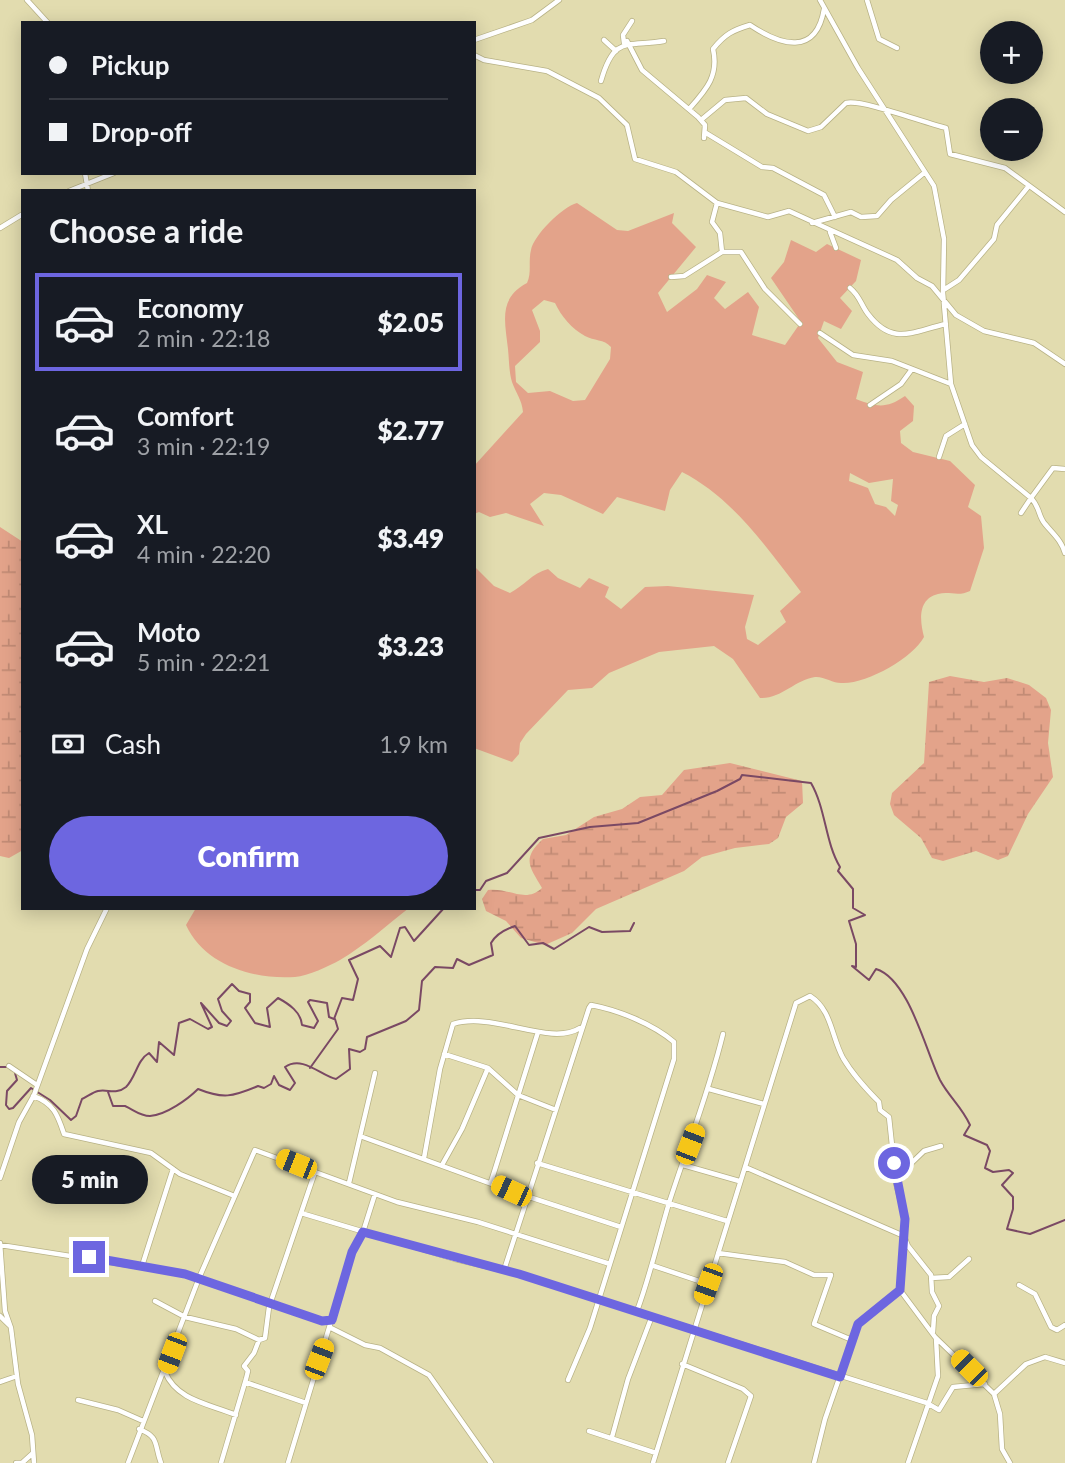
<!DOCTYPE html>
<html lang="en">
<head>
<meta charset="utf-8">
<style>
	body { margin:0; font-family:Lato,sans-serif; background:#20242c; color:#f1f3f6; height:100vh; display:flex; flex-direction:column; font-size:26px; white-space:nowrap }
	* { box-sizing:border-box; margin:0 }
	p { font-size:23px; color:#9ea1a6 }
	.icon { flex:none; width:38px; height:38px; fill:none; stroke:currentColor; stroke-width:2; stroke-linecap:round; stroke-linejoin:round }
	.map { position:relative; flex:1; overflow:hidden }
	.side { position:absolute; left:21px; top:189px; width:455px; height:721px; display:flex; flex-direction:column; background:#171b24; border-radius:0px; box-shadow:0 4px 18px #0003 }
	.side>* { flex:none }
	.top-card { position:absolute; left:21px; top:21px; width:455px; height:154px; border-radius:0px; box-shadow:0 4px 18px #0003; display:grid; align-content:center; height:154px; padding:0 28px; background:#171b24 }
	.controls { position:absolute; left:980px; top:21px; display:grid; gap:14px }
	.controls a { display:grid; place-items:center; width:63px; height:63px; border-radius:50%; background:#171b24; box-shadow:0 4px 18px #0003; font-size:35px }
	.end { position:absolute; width:32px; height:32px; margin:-16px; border:9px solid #6d66e0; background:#fff; box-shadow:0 0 0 4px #fff }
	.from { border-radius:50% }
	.bubble { position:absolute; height:49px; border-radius:24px; background:#171b24; box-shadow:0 4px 18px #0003; font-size:23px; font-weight:800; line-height:49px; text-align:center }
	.car { position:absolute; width:21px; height:42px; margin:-21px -10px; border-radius:9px; box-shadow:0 0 5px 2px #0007; background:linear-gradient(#f5c518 24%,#345 0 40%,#f5c518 0 76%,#345 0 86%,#f5c518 0) }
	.top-card b { display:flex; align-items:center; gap:24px; height:66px; font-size:26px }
	.top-card b+b { border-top:2px solid #363941 }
	.top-card i { width:18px; height:18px; background:#f1f3f6 }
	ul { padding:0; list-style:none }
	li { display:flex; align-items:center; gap:21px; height:98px; margin:0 14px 10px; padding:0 14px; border:4px solid transparent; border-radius:0px }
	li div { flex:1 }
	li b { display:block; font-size:26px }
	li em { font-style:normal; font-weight:800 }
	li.current { border-color:#6d66e0 }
	li>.icon { width:63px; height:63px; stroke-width:1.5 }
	h2 { padding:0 28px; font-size:32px; line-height:84px }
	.pay { display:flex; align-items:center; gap:18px; height:77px; padding:0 28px; font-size:26px }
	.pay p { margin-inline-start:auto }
	.action { display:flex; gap:14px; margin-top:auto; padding:14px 28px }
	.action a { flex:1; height:80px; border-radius:42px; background:#6d66e0; color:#fff; font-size:28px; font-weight:800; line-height:80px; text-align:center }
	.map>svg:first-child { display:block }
</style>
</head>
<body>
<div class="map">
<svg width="1065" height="1463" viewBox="0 0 1065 1463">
	<defs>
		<pattern id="wetland-marsh" width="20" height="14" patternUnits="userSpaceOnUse" patternTransform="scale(1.75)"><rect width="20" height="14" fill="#e3a38a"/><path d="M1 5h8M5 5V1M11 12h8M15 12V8" fill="none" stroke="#c28b75"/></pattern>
	</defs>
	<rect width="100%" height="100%" fill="#e2dcaf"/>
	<path fill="#e3a38a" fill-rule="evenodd" d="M 577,203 L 617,230 L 628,231 L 674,213 L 672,223 L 696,247 L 658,293 L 667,312 L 697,289 L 707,275 L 726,282 L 714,298 L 725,309 L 748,292 L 759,307 L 752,335 L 785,345 L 801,322 L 771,278 L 784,262 L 791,240 L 816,252 L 827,244 L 861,260 L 856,281 L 840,298 L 852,311 L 841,329 L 824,321 L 818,338 L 837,362 L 863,372 L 856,399 C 877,407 886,409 905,396 L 914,406 L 913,421 L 900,431 L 901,443 L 913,452 L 950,461 L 975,485 L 968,507 L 981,516 L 984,548 L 970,591 C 958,597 950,591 938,594 C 917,599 920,622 924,637 C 913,658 865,685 841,683 C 833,683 823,676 815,677 C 795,680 781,699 760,698 L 733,659 L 714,646 L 659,652 L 609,673 L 592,688 L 568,690 L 526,734 L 520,743 L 519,754 L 512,762 L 474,748 L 474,566 L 494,586 L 510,593 C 524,586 532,573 548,569 L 558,578 L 580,588 L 589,578 L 609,587 L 605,597 L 621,609 L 645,587 L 668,586 L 754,595 L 745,627 L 747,639 L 758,645 L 786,622 L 780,611 L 801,592 C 766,547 733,498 682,472 L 670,490 L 665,511 L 617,497 L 603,514 L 561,495 L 544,493 L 530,504 L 544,526 L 506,513 L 490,517 L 479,512 L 474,514 L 474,466 L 523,412 C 522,400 516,393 512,382 C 509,372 509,359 508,349 C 505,322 498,298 527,283 C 532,272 528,262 531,250 C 534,235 562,207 577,203 ZM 544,300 L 555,303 C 561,316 572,329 585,336 C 594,341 604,339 611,347 L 610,359 L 585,400 L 573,401 L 550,391 L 528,393 L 516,382 L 515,366 L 540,342 L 540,331 L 532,310 ZM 850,473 L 869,483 L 893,479 L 891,501 L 898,505 L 895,516 L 886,507 L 875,504 L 868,488 L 849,481 Z
		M 196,908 L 409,908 C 387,925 364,946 340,960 C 329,966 308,976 295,977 C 254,980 204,965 186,925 Z"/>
	<path fill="url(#wetland-marsh)" d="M 0,527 L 23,542 L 23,850 L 9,858 L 0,856 Z
		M 950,676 L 984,682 L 1007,678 L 1029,685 L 1046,698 L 1051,710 L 1048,743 L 1053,777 L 1028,814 L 1008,856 L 998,860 L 976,851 L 943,861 L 932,858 L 921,838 L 894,815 L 890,804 L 892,793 L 924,763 L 929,682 Z
		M 730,763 L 802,781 L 803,803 L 786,817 L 778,838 L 769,844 L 735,848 L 702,857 L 684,871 L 596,909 L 572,933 L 545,945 L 521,938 L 506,921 L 486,911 L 482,899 L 488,890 C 509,887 525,904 542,888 C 530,867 521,859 543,839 L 566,835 L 594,817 L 622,809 L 640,797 L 662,795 L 684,770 Z"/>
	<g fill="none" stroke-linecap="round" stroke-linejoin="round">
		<path stroke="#7a4964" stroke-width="2" d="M 474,890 L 480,890 L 486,881 L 507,873 L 539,838 L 590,827 L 638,823 L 717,791 L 740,779 L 742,775 L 811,783 C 826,809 825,842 840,867 L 838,871 L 853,889 L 853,908 L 865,915 L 849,921 L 856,944 L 856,967 L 852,966 L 869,980 L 876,969 C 909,979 926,1052 940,1080 C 949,1097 962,1107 970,1125 L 964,1135 L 987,1145 L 990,1151 L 985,1168 L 993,1172 L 1009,1170 L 1013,1173 L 1002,1185 L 1013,1197 L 1013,1209 L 1007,1229 L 1030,1234 L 1065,1220
			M 0,1067 L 8,1067
			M 310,1068 L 338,1029 L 335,1019
			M 15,1073 L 17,1080 L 7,1091 L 6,1105 L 9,1109 L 13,1108 L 31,1088 L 50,1100 L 71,1120 L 76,1116 L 82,1099 C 87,1097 93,1092 98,1091 C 108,1089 116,1095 126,1087 C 136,1077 137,1060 149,1053 L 157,1062 L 159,1042 L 174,1055 L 179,1023 L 190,1019 L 208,1029 L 212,1027 L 201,1003 L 219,1023 L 227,1026 L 231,1021 L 222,1011 L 218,999 L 232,984 L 239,991 L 250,994 L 250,1002 L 245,1008 L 255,1023 L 270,1027 L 267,1008 L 278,998 C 289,1004 301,1012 302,1025 L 314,1028 L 318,1021 L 308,1002 L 310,1000 L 327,1003 L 329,1017 L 334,1019 L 342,998 L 353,1000 L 358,979 L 349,960 L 380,946 L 391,957 L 400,928 L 405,927 L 414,941 L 444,908
			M 108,1092 L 113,1106 L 125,1106 C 134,1110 140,1116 150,1116 C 166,1115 188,1099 198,1089 C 223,1099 232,1097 258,1086 L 264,1088 L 271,1084 L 274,1076 L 279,1085 L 290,1090 L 295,1083 L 285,1067 C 303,1055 321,1076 336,1079 L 350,1069 L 349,1049 L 360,1052 L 365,1049 L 367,1037 L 406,1021 L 419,1010 L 422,981 L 435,967 L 453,968 L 457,959 L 469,965 L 493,955 L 491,943 C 496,934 506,929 515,926 L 529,945 L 543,943 L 554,949 L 589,927 L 602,932 L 630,931 L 634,923"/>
		<defs>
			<path id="minor" d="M 27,0 L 48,23
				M 820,0 L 858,68 L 934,186 L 944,239 L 943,293 L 951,384 L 972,445 L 981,457 L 1031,498 L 1053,468 L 1065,469
				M 867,0 L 879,39 L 897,48
				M 474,40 L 532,20 L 559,0
				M 604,40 L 616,51
				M 627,41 L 642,70 L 698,117 L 705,125 L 704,138
				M 624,43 L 623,35 L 632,21
				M 474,55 L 484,60 L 547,71 L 599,98 L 627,125 L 635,159 L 676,172 L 717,203 L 768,217 L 789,211 L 897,260 L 917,278 L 932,286 L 956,315 L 984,331 L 1034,343 L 1065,364
				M 601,81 C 614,35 627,47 664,41
				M 690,108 C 707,89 719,75 713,49 C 725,34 733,30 750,25 C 780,45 816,57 824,9
				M 701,120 L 725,100 L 746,98 L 767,114 L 808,131 L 821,127 L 846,103 C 863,99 924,123 946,128 L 950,154 L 1005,168 L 1065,212
				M 706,133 L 762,167 L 773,168 L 824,195 L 835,217
				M 85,173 L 88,191
				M 69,191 L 114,173
				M 717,203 L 712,222 L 720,233 L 722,252 L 741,252 L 765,289 L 800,324
				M 812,223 L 851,212 L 861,217 L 877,216 L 891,200 L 924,173
				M 0,228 L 23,214
				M 830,232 L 836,248
				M 671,277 L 684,276 L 722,252
				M 850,288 C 860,296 861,305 868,314 C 893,347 913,331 946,324
				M 945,289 L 959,280 L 994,239 L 997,225 L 1028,187
				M 820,333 L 853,355 L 892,361 L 951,384
				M 870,405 L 901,384 L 912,369
				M 939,457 L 946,436 L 965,424
				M 1021,513 L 1031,498 C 1040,507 1038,516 1045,524 C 1054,535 1061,540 1065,553
				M 444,1054 L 488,1068 L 518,1095 L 556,1110
				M 9,1066 L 37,1085
				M 709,1089 L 764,1104
				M 33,1096 C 54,1103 58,1116 64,1134 L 151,1153 L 180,1174 L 232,1195
				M 360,1136 L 511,1191 L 621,1227
				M 424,1158 L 440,1069 L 453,1024 C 493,1011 550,1047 580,1028
				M 537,1163 L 727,1221
				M 442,1165 L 462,1129 L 488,1068
				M 683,1165 L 739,1181
				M 745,1167 L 904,1236 L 908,1246 L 931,1275 L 932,1292 L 939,1306 L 934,1316 L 933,1332
				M 897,1177 L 924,1151 L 941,1146
				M 0,1178 L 19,1122 L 34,1095 L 87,949 L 107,908
				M 491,1182 L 538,1032
				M 349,1183 L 375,1073
				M 301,1213 L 455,1259 L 519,1274 L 927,1403 L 939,1410 L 953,1387 L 985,1384
				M 0,1243 L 5,1311 L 11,1328 L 18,1384 L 32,1435 L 34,1463
				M 0,1245 L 185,1274 L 322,1321 L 332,1319
				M 718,1253 L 785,1262 L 814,1275 L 831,1275 L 814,1324 L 852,1340
				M 142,1266 L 173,1169
				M 654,1266 L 708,1284
				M 504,1270 L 589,1008 L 591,1005 C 618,1010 653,1024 674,1042 L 674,1059 L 590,1328 L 568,1380
				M 931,1278 L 949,1277 L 969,1259
				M 1019,1285 L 1035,1294 L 1051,1327 L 1057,1330 L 1065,1325
				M 155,1301 L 185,1317 L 236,1329 L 259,1340 L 265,1338 L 269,1307 L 315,1172
				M 637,1311 C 650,1276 658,1240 669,1203 C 687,1147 709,1092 723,1034
				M 0,1316 L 9,1325
				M 331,1328 L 365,1345 L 380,1348 L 429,1375 L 491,1463
				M 682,1364 L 743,1389 L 751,1396 L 728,1463
				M 165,1372 C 177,1401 210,1404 236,1415
				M 0,1382 L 17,1376
				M 245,1382 L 306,1403
				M 994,1394 L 1026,1364 L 1045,1357 L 1065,1363
				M 78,1400 L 118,1410 L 143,1421
				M 139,1429 C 160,1437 154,1445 161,1463
				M 589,1431 L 656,1453
				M 612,1437 L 628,1379 L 652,1316
				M 16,1463 L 22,1463 L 33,1453
				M 128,1463 L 199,1278 L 255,1150 L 397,1202 L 478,1222 L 610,1264
				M 221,1463 L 246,1379 L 248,1371 L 244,1366 L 254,1353 L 259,1340
				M 288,1463 L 352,1252 L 363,1232 L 375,1194
				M 653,1463 L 796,1003 L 810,996 C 832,1010 831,1036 843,1058 C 853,1075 866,1089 879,1102 L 880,1110 L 889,1117 L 896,1183 L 905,1219 L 900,1290 L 935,1337 L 994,1394 L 1000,1414 L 1002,1449 L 1010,1463
				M 814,1463 L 825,1419 L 858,1324 L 900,1290
				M 908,1463 L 938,1376 L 936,1338"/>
		</defs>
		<use href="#minor" stroke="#b8b286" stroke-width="6"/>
		<use href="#minor" stroke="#fff" stroke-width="4.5"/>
	</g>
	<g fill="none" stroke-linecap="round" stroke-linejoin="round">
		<path stroke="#6d66e0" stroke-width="9" d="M 89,1257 L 185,1274 L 322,1321 L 332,1320 L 352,1252 L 363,1232 L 519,1274 L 840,1377 L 858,1324 L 900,1290 L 905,1219 L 894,1163"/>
	</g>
</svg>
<div class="controls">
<a>+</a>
<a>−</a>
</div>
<i class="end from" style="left:894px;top:1163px"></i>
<i class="end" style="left:89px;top:1257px"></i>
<div class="bubble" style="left:32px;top:1155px;width:116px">5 min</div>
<i class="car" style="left:690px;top:1144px;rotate:21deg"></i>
<i class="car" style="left:296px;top:1164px;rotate:292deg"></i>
<i class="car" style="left:511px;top:1191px;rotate:295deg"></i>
<i class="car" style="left:708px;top:1284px;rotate:200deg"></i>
<i class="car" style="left:172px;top:1353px;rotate:201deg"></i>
<i class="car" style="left:319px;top:1359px;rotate:21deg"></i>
<i class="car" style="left:969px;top:1368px;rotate:315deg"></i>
<div class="top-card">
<b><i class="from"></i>Pickup</b>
<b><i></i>Drop-off</b>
</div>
<section class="side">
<h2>Choose a ride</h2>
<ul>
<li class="current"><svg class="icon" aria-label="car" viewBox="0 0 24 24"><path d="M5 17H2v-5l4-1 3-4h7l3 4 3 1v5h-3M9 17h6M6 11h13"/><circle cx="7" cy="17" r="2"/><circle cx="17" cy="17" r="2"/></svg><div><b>Economy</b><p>2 min · 22:18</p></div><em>$2.05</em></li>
<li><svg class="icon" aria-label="car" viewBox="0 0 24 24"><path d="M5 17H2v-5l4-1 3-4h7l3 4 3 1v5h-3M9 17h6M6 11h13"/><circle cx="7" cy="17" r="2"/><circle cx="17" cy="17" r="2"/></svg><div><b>Comfort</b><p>3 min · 22:19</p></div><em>$2.77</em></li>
<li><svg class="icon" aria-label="car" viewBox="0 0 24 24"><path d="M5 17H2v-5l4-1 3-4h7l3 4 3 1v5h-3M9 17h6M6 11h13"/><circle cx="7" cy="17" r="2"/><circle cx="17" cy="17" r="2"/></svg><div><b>XL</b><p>4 min · 22:20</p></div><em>$3.49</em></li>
<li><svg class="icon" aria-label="car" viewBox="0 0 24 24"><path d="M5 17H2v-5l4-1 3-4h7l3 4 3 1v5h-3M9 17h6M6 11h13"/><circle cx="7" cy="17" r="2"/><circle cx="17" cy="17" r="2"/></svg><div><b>Moto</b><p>5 min · 22:21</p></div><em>$3.23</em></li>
</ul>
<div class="pay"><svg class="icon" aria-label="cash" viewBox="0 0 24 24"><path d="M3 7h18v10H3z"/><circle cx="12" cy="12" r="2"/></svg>Cash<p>1.9 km</p></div>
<div class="action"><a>Confirm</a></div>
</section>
</div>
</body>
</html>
